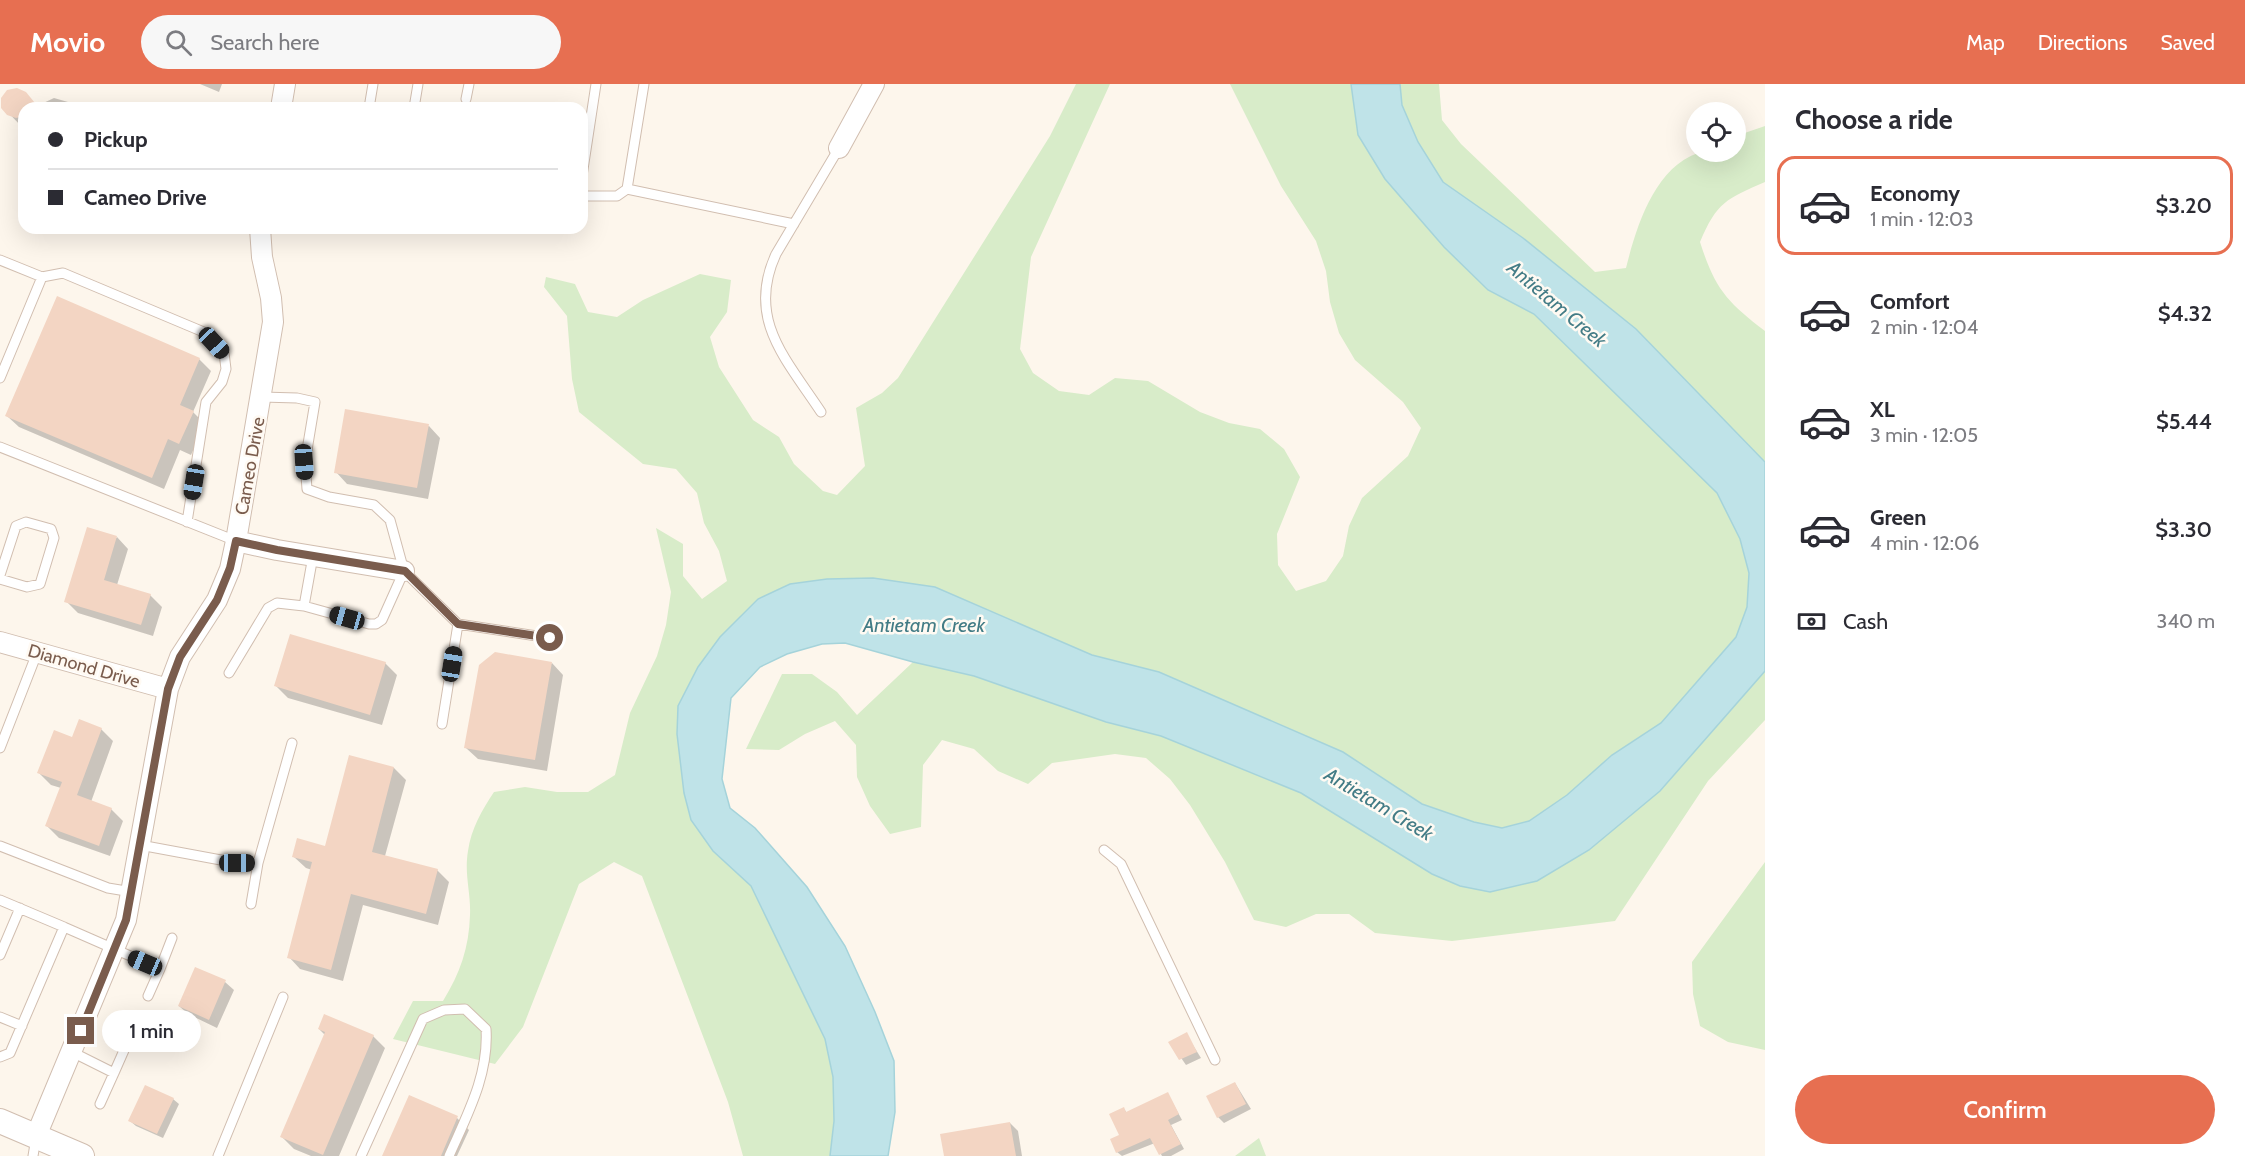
<!DOCTYPE html>
<html lang="en">
<head>
<meta charset="utf-8">
<style>
	body { margin:0; font-family:Cabin,sans-serif; background:#f7f7f7; color:#2b2b33; height:100vh; display:flex; flex-direction:column; font-size:22px; white-space:nowrap }
	* { box-sizing:border-box; margin:0 }
	p { font-size:20px; color:#7c7c81 }
	.icon { flex:none; width:33px; height:33px; fill:none; stroke:currentColor; stroke-width:2; stroke-linecap:round; stroke-linejoin:round }
	.map { position:relative; flex:1; overflow:hidden }
	.details { display:flex; flex-direction:column; background:#fff; width:480px }
	.details>* { flex:none }
	.top-card { position:absolute; left:18px; top:18px; width:570px; height:132px; border-radius:18px; box-shadow:0 6px 24px #0002; display:grid; align-content:center; height:132px; padding:0 30px; background:#fff }
	.fabs { position:absolute; left:1686px; top:18px; display:grid; gap:12px }
	.fabs a { display:grid; place-items:center; width:60px; height:60px; border-radius:50%; background:#fff; box-shadow:0 6px 24px #0002; font-size:30px }
	.end { position:absolute; width:27px; height:27px; margin:-14px; border:8px solid #7a5c4d; background:#fff; box-shadow:0 0 0 3px #fff }
	.from { border-radius:50% }
	.bubble { position:absolute; height:42px; border-radius:21px; background:#fff; box-shadow:0 6px 24px #0002; font-size:20px; font-weight:600; line-height:42px; text-align:center }
	.car { position:absolute; width:18px; height:36px; margin:-18px -9px; border-radius:8px; box-shadow:0 0 4px 2px #0007; background:linear-gradient(#222 24%,#8ab4d8 0 40%,#222 0 76%,#8ab4d8 0 86%,#222 0) }
	.top-card b { display:flex; align-items:center; gap:21px; height:57px; font-size:22px }
	.top-card b+b { border-top:2px solid #e1e1e2 }
	.top-card i { width:15px; height:15px; background:#2b2b33 }
	ul { padding:0; list-style:none }
	li { display:flex; align-items:center; gap:18px; height:99px; margin:0 12px 9px; padding:0 18px; border:3px solid transparent; border-radius:18px }
	li div { flex:1 }
	li b { display:block; font-size:22px }
	li em { font-style:normal; font-weight:600 }
	li.on { border-color:#e76f51 }
	li>.icon { width:54px; height:54px; stroke-width:1.5 }
	h2 { padding:0 30px; font-size:27px; line-height:72px }
	.pay { display:flex; align-items:center; gap:15px; height:66px; padding:0 30px; font-size:22px }
	.pay p { margin-inline-start:auto }
	.cta { display:flex; gap:12px; margin-top:auto; padding:12px 30px }
	.cta a { flex:1; height:69px; border-radius:36px; background:#e76f51; color:#fff; font-size:24px; font-weight:600; line-height:69px; text-align:center }
	header { display:flex; align-items:center; gap:36px; box-sizing:border-box; height:84px; padding:0 30px; background:#e76f51; color:#fff }
	header strong { font-size:28px }
	nav { display:flex; gap:33px; margin-inline-start:auto; font-size:21px }
	.search { width:420px; height:54px; background:#f7f7f7; display:flex; align-items:center; gap:15px; box-sizing:border-box; padding:0 21px; border-radius:33px; color:#7c7c81; font-size:22px }
	main { display:flex; flex:1; min-height:0 }
	.map>svg:first-child { display:block }
</style>
</head>
<body>
<header>
<strong>Movio</strong>
<div class="search"><svg class="icon" aria-label="search" viewBox="0 0 24 24"><circle cx="10" cy="10" r="6"/><path d="M15 15l6 6"/></svg>Search here</div>
<nav><a>Map</a><a>Directions</a><a>Saved</a></nav>
</header>
<main>
<div class="map">
<svg width="1765" height="1072" viewBox="0 0 1765 1072">
	<rect width="100%" height="100%" fill="#fdf6ec"/>
	<path fill="#d8ecc9" d="M 1076,0 L 1110,0 L 1031,173 L 1020,265 L 1033,289 L 1059,307 L 1089,311 L 1115,294 L 1148,297 L 1200,328 L 1229,339 L 1260,345 L 1284,365 L 1300,393 L 1277,450 L 1278,481 L 1296,507 L 1326,497 L 1343,472 L 1349,442 L 1362,414 L 1408,372 L 1421,344 L 1403,318 L 1355,276 L 1339,249 L 1330,218 L 1326,187 L 1316,157 L 1281,102 L 1230,0 L 1351,0 L 1358,51 L 1385,95 L 1444,163 L 1488,206 L 1534,230 L 1717,409 L 1740,455 L 1749,489 L 1747,523 L 1736,553 L 1661,639 L 1612,671 L 1567,711 L 1529,737 L 1502,744 L 1474,738 L 1422,720 L 1343,668 L 1159,588 L 1092,571 L 935,503 L 698,583 L 678,622 L 677,650 L 713,767 L 751,802 L 825,955 L 833,993 L 834,1037 L 830,1072 L 743,1072 L 728,1018 L 642,792 L 614,778 L 579,800 L 523,943 L 495,980 L 393,955 L 413,917 L 443,917 C 460,889 469,864 470,831 C 471,809 464,790 468,767 C 471,745 482,726 494,708 L 525,703 L 557,708 L 588,708 L 615,691 L 630,629 L 657,572 L 666,541 L 671,508 L 656,444 L 683,460 L 683,492 L 702,515 L 727,497 L 719,467 L 704,439 L 697,409 L 676,385 L 643,380 L 579,328 L 572,295 L 567,232 L 544,203 L 546,193 L 575,200 L 588,228 L 617,233 L 643,216 L 700,190 L 731,196 L 727,228 L 710,253 L 719,283 L 753,336 L 779,353 L 794,380 L 823,407 L 837,411 L 865,382 L 856,324 L 882,309 L 898,294 L 1050,52 Z
		M 1400,0 L 1439,0 L 1442,36 L 1461,60 L 1595,188 L 1626,184 C 1636,144 1654,84 1698,69 C 1709,65 1724,68 1736,68 L 1736,52 L 1765,42 L 1765,98 C 1726,115 1717,118 1700,158 C 1715,205 1727,218 1765,247 L 1765,378 L 1636,245 L 1523,154 L 1443,98 L 1418,58 L 1402,21 Z
		M 913,578 L 974,592 L 1106,638 L 1161,652 L 1301,709 L 1432,790 L 1660,707 L 1765,587 L 1765,636 L 1708,697 L 1615,837 L 1452,857 L 1375,849 L 1349,830 L 1316,830 L 1286,843 L 1254,836 L 1225,778 L 1190,721 L 1170,695 L 1146,674 L 1115,670 L 1052,679 L 1028,700 L 998,687 L 974,665 L 942,656 L 923,681 L 921,743 L 890,750 L 870,722 L 857,693 L 856,661 L 835,637 L 805,650 L 779,666 L 746,665 L 782,590 L 812,590 L 837,608 L 857,631 Z
		M 1765,778 L 1765,966 L 1728,958 L 1700,942 L 1693,910 L 1692,878 Z
		M 1259,1054 L 1266,1072 L 1235,1072 Z"/>
	<path fill="#bfe3e8" stroke="#a5d3da" stroke-width="1.5" d="M 1351,0 L 1400,0 L 1402,21 L 1418,58 L 1443,98 L 1523,154 L 1636,245 L 1765,378 L 1765,587 L 1660,707 L 1589,766 L 1537,797 L 1490,808 L 1460,802 L 1432,790 L 1301,709 L 1161,652 L 1106,638 L 974,592 L 913,578 L 845,559 L 822,560 L 787,570 L 760,583 L 731,614 L 722,695 L 730,724 L 755,744 L 807,803 L 845,862 L 875,928 L 894,977 L 895,1028 L 888,1072 L 830,1072 L 834,1037 L 833,993 L 825,955 L 751,802 L 713,767 L 691,736 L 684,709 L 677,650 L 678,622 L 698,583 L 720,553 L 758,515 L 790,500 L 827,495 L 873,494 L 935,503 L 1092,571 L 1159,588 L 1343,668 L 1422,720 L 1474,738 L 1502,744 L 1529,737 L 1567,711 L 1612,671 L 1661,639 L 1736,553 L 1747,523 L 1749,489 L 1740,455 L 1717,409 L 1534,230 L 1488,206 L 1444,163 L 1385,95 L 1358,51 Z"/>
	<path fill="#0003" d="M 200,0 L 222,0 L 219,8 Z
		M 54,14 L 68,18 L 74,24 L 24,24 L 24,40 L 20,41 L 3,23 L 37,22 Z
		M 199,275 L 211,287 L 193,328 L 205,340 L 191,371 L 180,366 L 164,405 L 19,343 L 7,332 Z
		M 429,342 L 440,354 L 428,415 L 347,400 L 336,388 Z
		M 117,453 L 128,465 L 117,501 L 150,511 L 162,523 L 153,552 L 78,529 L 66,517 Z
		M 385,579 L 397,591 L 382,641 L 288,614 L 276,602 Z
		M 552,579 L 563,591 L 547,687 L 478,675 L 466,664 Z
		M 101,645 L 113,657 L 91,718 L 111,725 L 123,737 L 110,772 L 59,754 L 47,742 L 61,704 L 51,701 L 39,689 L 73,655 Z
		M 350,673 L 394,684 L 406,696 L 385,772 L 437,786 L 449,798 L 438,841 L 363,821 L 343,897 L 300,885 L 289,873 L 312,786 L 306,784 L 294,773 L 326,763 Z
		M 196,885 L 225,898 L 234,906 L 217,944 L 188,930 L 179,922 Z
		M 319,945 L 373,952 L 385,964 L 339,1072 L 311,1072 L 294,1065 L 282,1053 L 325,951 Z
		M 1186,950 L 1201,974 L 1186,981 L 1170,958 Z
		M 1235,999 L 1251,1025 L 1224,1039 L 1218,1033 Z
		M 1168,1010 L 1182,1036 L 1171,1041 L 1184,1065 L 1171,1072 L 1162,1072 L 1155,1059 L 1122,1072 L 1117,1068 L 1124,1025 L 1127,1029 Z
		M 410,1012 L 457,1034 L 469,1046 L 457,1072 L 383,1072 Z
		M 173,1015 L 179,1020 L 163,1054 L 136,1042 L 130,1037 Z
		M 1010,1039 L 1018,1047 L 1022,1072 L 946,1072 Z"/>
	<path fill="#f3d5c3" d="M 17,4 L 26,8 L 39,24 L 24,24 L 24,32 L 16,34 L 7,31 L 1,24 L 1,14 L 7,6 Z
		M 57,212 L 200,274 L 180,321 L 194,327 L 179,360 L 168,355 L 152,394 L 5,332 Z
		M 345,325 L 429,340 L 417,404 L 334,389 Z
		M 87,443 L 117,452 L 104,496 L 151,510 L 141,541 L 64,518 Z
		M 290,550 L 386,578 L 370,631 L 274,602 Z
		M 495,568 L 552,578 L 535,676 L 464,664 L 479,581 Z
		M 79,635 L 102,644 L 77,711 L 112,724 L 99,762 L 45,742 L 62,698 L 37,689 L 54,646 L 72,653 Z
		M 349,671 L 394,683 L 372,768 L 438,785 L 426,830 L 351,810 L 331,886 L 287,874 L 312,778 L 292,773 L 297,754 L 325,762 Z
		M 195,883 L 226,896 L 209,936 L 178,922 Z
		M 324,930 L 374,951 L 323,1071 L 280,1053 L 325,948 L 318,945 Z
		M 1187,948 L 1197,968 L 1179,976 L 1168,958 Z
		M 1235,998 L 1246,1020 L 1217,1034 L 1206,1012 Z
		M 145,1001 L 174,1014 L 157,1050 L 128,1037 Z
		M 1168,1008 L 1179,1030 L 1168,1036 L 1181,1060 L 1159,1071 L 1150,1054 L 1116,1069 L 1110,1055 L 1119,1051 L 1109,1030 L 1124,1023 L 1126,1028 Z
		M 409,1011 L 458,1032 L 441,1072 L 382,1072 Z
		M 1010,1038 L 1016,1072 L 944,1072 L 940,1050 Z"/>
	<g fill="none" stroke-linecap="round" stroke-linejoin="round">
		<defs>
			<path id="service" d="M 466,15 L 469,0
				M 369,24 L 373,0
				M 414,24 L 418,0
				M 582,92 L 596,0
				M 627,105 L 794,140
				M 582,112 L 617,112 L 627,105 L 644,0
				M 0,176 L 42,193 L 63,189 L 206,249 L 224,269 L 226,285 L 222,298 L 206,318 L 187,438
				M 0,294 L 42,193
				M 262,313 L 297,314 L 315,318 L 305,378 L 307,405 L 329,413 L 374,421 L 390,436 L 404,487 L 458,540 L 442,640
				M 821,328 C 786,275 746,235 776,170 L 839,64
				M 0,363 L 236,457
				M 313,472 L 304,522 L 369,540 L 376,540 L 382,536 L 404,487
				M 0,491 L 16,442 L 26,438 L 51,445 L 54,454 L 40,500 L 27,503 L 0,495
				M 458,540 L 550,554
				M 229,589 L 268,524 L 277,519 L 304,522
				M 0,664 L 37,569
				M 140,761 L 237,779 L 258,779 L 292,659
				M 0,762 L 108,804 L 132,808
				M 1104,766 L 1121,780 L 1215,976
				M 0,816 L 64,843 L 10,969 L 0,973
				M 251,820 L 258,779
				M 64,843 L 160,885 L 148,912
				M 0,871 L 20,824
				M 160,885 L 172,854
				M 0,933 L 22,942
				M 72,968 L 114,989 L 100,1020
				M 114,989 L 125,964
				M 33,1072 L 36,1054
				M 218,1072 L 283,913
				M 361,1072 L 423,935 L 444,926 L 465,925 L 486,945 C 489,991 467,1031 449,1072"/>
			<path id="minor" d="M 281,24 L 285,0
				M 839,64 L 874,0
				M 236,457 L 277,466 L 404,487
				M 0,558 L 168,605
				M 36,1052 L 126,836 L 168,605 L 180,573 L 217,516 L 230,485 L 236,457 L 273,238 L 271,214 L 262,173 L 260,144"/>
			<path id="tertiary" d="M 0,1037 L 82,1072"/>
		</defs>
		<use href="#service" stroke="#d1beb0" stroke-width="11"/>
		<use href="#minor" stroke="#d1beb0" stroke-width="22"/>
		<use href="#tertiary" stroke="#d1beb0" stroke-width="26"/>
		<use href="#service" stroke="#fff" stroke-width="9"/>
		<use href="#minor" stroke="#fff" stroke-width="20"/>
		<use href="#tertiary" stroke="#fff" stroke-width="24"/>
	</g>
	<g fill="none" stroke-linecap="round" stroke-linejoin="round">
		<path stroke="#7a5c4d" stroke-width="8" d="M 81,947 L 126,836 L 168,605 L 180,573 L 217,516 L 230,484 L 236,457 L 277,466 L 405,487 L 458,540 L 550,554"/>
	</g>
	<g text-anchor="middle" stroke-width="5" stroke-linejoin="round" paint-order="stroke">
		<g font-size="18" fill="#7a5c4d" stroke="#fffaf3">
			<text transform="translate(250 382) rotate(-80)" y="6">Cameo Drive</text>
			<text transform="translate(84 582) rotate(16)" y="6">Diamond Drive</text>
		</g>
		<g font-size="20" font-style="italic" fill="#437c86" stroke="#fffaf3">
			<text transform="translate(1557 220) rotate(40)" y="7">Antietam Creek</text>
			<text x="924" y="548">Antietam Creek</text>
			<text transform="translate(1379 720) rotate(31)" y="7">Antietam Creek</text>
		</g>
	</g>
</svg>
<div class="fabs">
<a><svg class="icon" aria-label="locate" viewBox="0 0 24 24"><circle cx="12" cy="12" r="6"/><path d="M12 2v4M12 18v4M2 12h4M18 12h4"/></svg></a>
</div>
<i class="end from" style="left:550px;top:554px"></i>
<i class="end" style="left:81px;top:947px"></i>
<div class="bubble" style="left:102px;top:926px;width:99px">1 min</div>
<i class="car" style="left:214px;top:259px;rotate:137deg"></i>
<i class="car" style="left:304px;top:378px;rotate:176deg"></i>
<i class="car" style="left:194px;top:398px;rotate:189deg"></i>
<i class="car" style="left:347px;top:534px;rotate:286deg"></i>
<i class="car" style="left:452px;top:580px;rotate:9deg"></i>
<i class="car" style="left:237px;top:779px;rotate:90deg"></i>
<i class="car" style="left:145px;top:879px;rotate:293deg"></i>
<div class="top-card">
<b><i class="from"></i>Pickup</b>
<b><i></i>Cameo Drive</b>
</div>
</div>
<section class="details">
<h2>Choose a ride</h2>
<ul>
<li class="on"><svg class="icon" aria-label="car" viewBox="0 0 24 24"><path d="M5 17H2v-5l4-1 3-4h7l3 4 3 1v5h-3M9 17h6M6 11h13"/><circle cx="7" cy="17" r="2"/><circle cx="17" cy="17" r="2"/></svg><div><b>Economy</b><p>1 min · 12:03</p></div><em>$3.20</em></li>
<li><svg class="icon" aria-label="car" viewBox="0 0 24 24"><path d="M5 17H2v-5l4-1 3-4h7l3 4 3 1v5h-3M9 17h6M6 11h13"/><circle cx="7" cy="17" r="2"/><circle cx="17" cy="17" r="2"/></svg><div><b>Comfort</b><p>2 min · 12:04</p></div><em>$4.32</em></li>
<li><svg class="icon" aria-label="car" viewBox="0 0 24 24"><path d="M5 17H2v-5l4-1 3-4h7l3 4 3 1v5h-3M9 17h6M6 11h13"/><circle cx="7" cy="17" r="2"/><circle cx="17" cy="17" r="2"/></svg><div><b>XL</b><p>3 min · 12:05</p></div><em>$5.44</em></li>
<li><svg class="icon" aria-label="car" viewBox="0 0 24 24"><path d="M5 17H2v-5l4-1 3-4h7l3 4 3 1v5h-3M9 17h6M6 11h13"/><circle cx="7" cy="17" r="2"/><circle cx="17" cy="17" r="2"/></svg><div><b>Green</b><p>4 min · 12:06</p></div><em>$3.30</em></li>
</ul>
<div class="pay"><svg class="icon" aria-label="cash" viewBox="0 0 24 24"><path d="M3 7h18v10H3z"/><circle cx="12" cy="12" r="2"/></svg>Cash<p>340 m</p></div>
<div class="cta"><a>Confirm</a></div>
</section>
</main>
</body>
</html>
